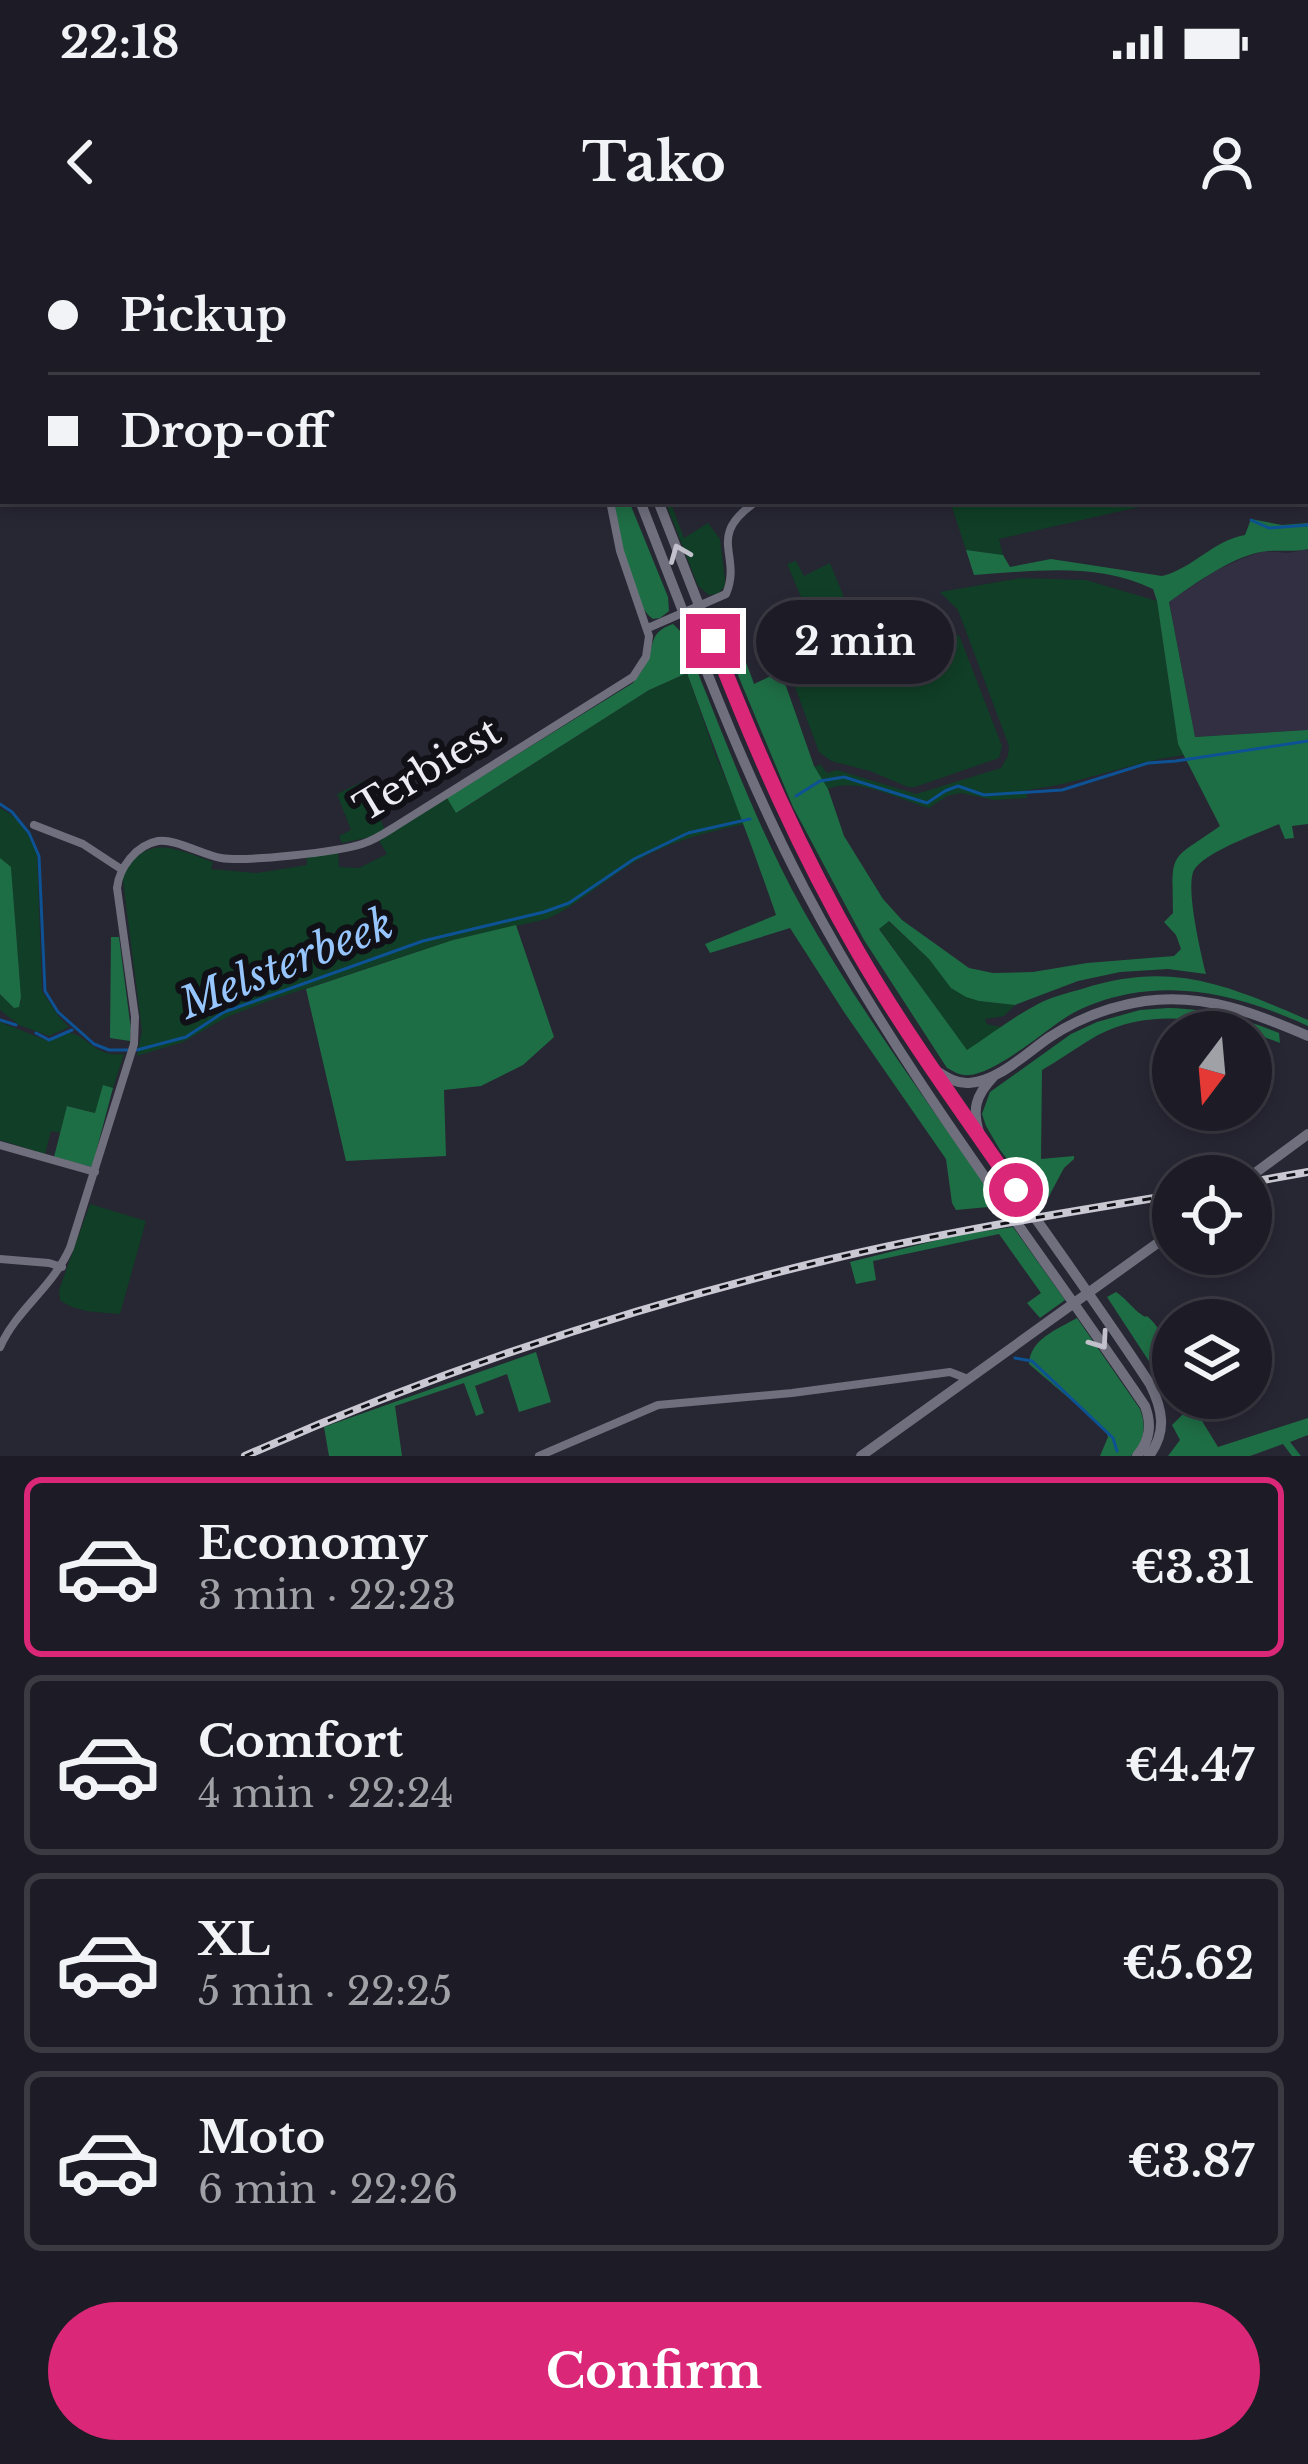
<!DOCTYPE html>
<html lang="en">
<head>
<meta charset="utf-8">
<style>
	body { margin:0; font-family:"Libre Baskerville",serif; background:#25252e; color:#f1f3f6; height:100vh; display:flex; flex-direction:column; font-size:45px; white-space:nowrap }
	* { box-sizing:border-box; margin:0 }
	p { font-size:39px; color:#a0a1a7 }
	.icon { flex:none; width:66px; height:66px; fill:none; stroke:currentColor; stroke-width:2; stroke-linecap:round; stroke-linejoin:round }
	.map { position:relative; height:1216px; overflow:hidden }
	.panel { display:flex; flex-direction:column; background:#1d1c26; flex:1 }
	.panel>* { flex:none }
	.hud { position:absolute; left:0px; top:0px; width:1308px; height:264px; box-shadow:0 6px 18px #0003,0 0 0 3px #3b3a43; display:grid; align-content:center; height:264px; padding:0 48px; background:#1d1c26 }
	.needle { width:78px; rotate:196deg }
	.buttons { position:absolute; left:1152px; top:771px; display:grid; gap:24px }
	.buttons a { display:grid; place-items:center; width:120px; height:120px; border-radius:50%; background:#1d1c26; box-shadow:0 6px 18px #0003,0 0 0 3px #3b3a43; font-size:60px }
	.end { position:absolute; width:54px; height:54px; margin:-27px; border:15px solid #db2777; background:#fff; box-shadow:0 0 0 6px #fff }
	.from { border-radius:50% }
	.bubble { position:absolute; height:84px; border-radius:42px; background:#1d1c26; box-shadow:0 6px 18px #0003,0 0 0 3px #3b3a43; font-size:39px; font-weight:800; line-height:84px; text-align:center }
	.hud b { display:flex; align-items:center; gap:42px; height:114px; font-size:45px }
	.hud b+b { border-top:3px solid #3b3a43 }
	.hud i { width:30px; height:30px; background:#f1f3f6 }
	ul { padding:21px 0 0; list-style:none }
	li { display:flex; align-items:center; gap:36px; height:180px; margin:0 24px 18px; padding:0 24px; border:6px solid #3b3a43; border-radius:18px }
	li div { flex:1 }
	li b { display:block; font-size:45px }
	li em { font-style:normal; font-weight:800 }
	li.active { border-color:#db2777 }
	li>.icon { width:108px; height:108px; stroke-width:1.5 }
	.action { display:flex; gap:24px; margin-top:auto; padding:24px 48px }
	.action a { flex:1; height:138px; border-radius:72px; background:#db2777; color:#fff; font-size:48px; font-weight:800; line-height:138px; text-align:center }
	.status { display:flex; justify-content:space-between; align-items:center; height:84px; padding:0 60px; background:#1d1c26; direction:ltr }
	.status svg { height:33px; fill:currentColor }
	header { display:flex; justify-content:space-between; align-items:center; height:156px; padding:0 48px; background:#1d1c26; font-size:54px; font-weight:800 }
	.map>svg:first-child { display:block }
</style>
</head>
<body>
<div class="status"><b>22:18</b><svg viewBox="0 0 49 12"><path d="M0 12V9h3v3zM5 12V6h3v6zM10 12V3h3v9zM15 12V0h3v12zM26 1h20v11H26zM47 4h2v5h-2z"/></svg></div>
<header><svg class="icon" aria-label="back" viewBox="0 0 24 24"><path d="M15 5l-7 7 7 7"/></svg>Tako<svg class="icon" aria-label="person" viewBox="0 0 24 24"><circle cx="12" cy="8" r="4"/><path d="M4 21q1-7 8-7t8 7"/></svg></header>
<div class="map">
<svg width="1308" height="1216" viewBox="0 0 1308 1216">
	<rect width="100%" height="100%" fill="#272633"/>
	<path fill="#312f41" d="M 1308,309 L 1308,490 L 1195,497 L 1169,361 L 1217,330 L 1241,319 L 1264,311 L 1288,313 Z"/>
	<path fill="#103e26" d="M 665,261 L 670,261 L 684,298 L 708,283 L 720,299 L 725,340 L 725,346 L 718,354 L 709,355 L 698,346 Z
		M 950,261 L 1161,262 L 999,299 L 1003,315 L 966,310 Z
		M 796,321 L 804,336 L 830,323 L 853,379 L 816,392 L 787,324 Z
		M 1021,338 L 1086,340 L 1157,361 L 1178,504 L 1184,515 C 1130,522 1081,544 1027,550 L 1027,558 L 994,560 L 961,553 L 947,556 L 929,568 C 900,560 856,536 828,549 L 814,527 L 820,524 L 827,533 L 837,530 L 916,554 L 1001,528 L 1008,516 L 1009,506 L 958,370 L 940,352 Z
		M 959,395 L 1002,506 L 999,518 L 915,547 L 908,547 L 870,531 L 831,521 L 819,512 L 795,447 Z
		M 687,433 L 715,514 L 745,584 C 702,593 665,603 628,626 C 601,643 576,666 547,679 L 453,700 L 268,761 L 227,777 L 183,802 L 137,816 L 142,791 L 122,633 C 150,593 175,609 213,622 L 211,629 L 257,633 L 307,625 L 306,615 L 338,612 L 339,627 L 359,628 L 387,614 L 379,601 L 447,558 L 457,573 L 649,450 Z
		M 364,541 L 385,590 L 371,597 L 342,603 L 339,596 L 351,590 L 337,554 Z
		M 0,568 C 19,577 28,593 37,612 L 42,751 L 59,777 L 69,787 L 49,796 L 19,785 L 0,770 L 0,754 L 14,768 L 21,763 L 21,757 L 11,628 L 0,618 Z
		M 888,681 L 929,719 L 951,747 L 979,761 L 1015,765 L 1004,776 L 985,779 L 987,784 L 1001,787 L 967,811 L 879,688 Z
		M 0,782 L 48,801 C 50,800 65,794 68,793 C 86,793 94,818 124,814 L 113,848 L 103,846 L 96,873 L 68,866 L 60,893 L 51,891 L 45,914 L 0,900 Z
		M 90,964 L 146,981 L 120,1074 C 99,1072 77,1073 60,1060 L 59,1050 Z"/>
	<path fill="#1e6e45" d="M 614,261 L 629,261 L 668,357 L 669,371 L 660,378 L 653,379 C 630,364 619,289 614,261 Z
		M 1251,279 L 1282,285 L 1308,283 L 1308,309 C 1294,312 1282,310 1268,311 C 1237,313 1194,344 1169,362 L 1195,497 L 1308,490 L 1308,584 L 1292,586 L 1294,598 L 1285,599 L 1279,584 C 1259,593 1205,612 1194,630 C 1185,647 1201,714 1206,734 L 1168,729 L 1120,732 L 1078,741 L 1015,765 L 979,761 L 966,757 L 951,748 L 929,719 L 889,681 L 879,689 L 967,810 C 990,795 1013,777 1038,764 C 1051,757 1067,753 1082,749 C 1171,720 1227,745 1308,780 L 1308,786 C 1251,760 1192,742 1128,754 C 1108,758 1086,765 1068,776 C 1044,791 991,838 964,835 C 957,834 953,831 947,828 L 864,700 L 793,567 L 720,392 L 726,391 C 741,406 747,424 754,444 L 775,434 L 786,446 L 814,526 L 828,549 L 844,596 L 883,659 L 902,680 L 969,728 L 993,733 L 1033,732 L 1087,723 L 1174,716 L 1181,709 L 1176,695 L 1164,682 L 1173,673 C 1172,609 1169,622 1220,586 L 1178,504 L 1157,361 L 1153,349 C 1096,322 1035,331 974,335 L 966,310 L 1003,315 L 1010,327 L 1051,319 L 1162,336 C 1192,329 1214,300 1245,295 Z
		M 673,384 L 681,392 C 720,484 753,580 802,668 C 860,772 933,868 999,966 L 956,970 L 952,963 L 946,919 L 844,772 L 790,688 L 710,713 L 705,704 L 776,675 C 748,593 716,514 687,433 L 649,450 L 456,573 L 447,558 L 633,443 C 637,437 642,432 645,425 C 656,405 647,393 673,384 Z
		M 0,618 L 11,627 L 21,757 L 19,767 L 14,768 L 0,754 Z
		M 516,685 L 554,797 L 523,825 L 481,846 L 444,850 L 446,916 L 346,921 L 306,749 L 453,700 Z
		M 111,697 L 119,697 L 131,790 L 130,801 L 110,798 Z
		M 1168,768 C 1209,769 1242,778 1279,793 L 1280,803 C 1223,781 1156,765 1098,795 C 1079,806 1061,819 1042,830 L 1041,919 L 1074,916 L 1074,919 L 1064,928 L 1048,958 L 1039,961 L 1000,910 L 986,886 L 982,874 L 990,852 L 1071,794 L 1097,782 L 1140,770 Z
		M 103,845 L 113,848 L 92,927 L 54,917 L 67,866 L 95,873 Z
		M 1013,987 L 1065,1060 L 1040,1078 L 1027,1063 L 1041,1053 L 999,994 L 873,1021 L 876,1040 L 856,1044 L 850,1022 L 958,995 Z
		M 1116,1052 C 1125,1058 1130,1065 1138,1072 C 1152,1083 1141,1069 1154,1083 C 1170,1102 1173,1134 1173,1158 L 1107,1057 Z
		M 1077,1078 L 1140,1169 C 1147,1188 1144,1202 1131,1216 L 1100,1216 L 1108,1197 L 1105,1189 L 1029,1124 C 1030,1099 1058,1089 1077,1078 Z
		M 536,1112 L 551,1162 L 519,1172 L 507,1134 L 475,1146 L 484,1173 L 476,1176 L 464,1143 L 395,1166 L 402,1216 L 329,1216 L 324,1187 Z
		M 1173,1158 L 1188,1158 L 1218,1207 L 1308,1178 L 1308,1195 L 1290,1202 L 1301,1216 L 1292,1216 L 1283,1204 L 1250,1216 L 1168,1216 L 1180,1200 L 1172,1185 L 1183,1174 Z"/>
	<g fill="none" stroke-linecap="round" stroke-linejoin="round">
		<path stroke="#0d5294" stroke-width="3" d="M 1095,0 L 1096,3
			M 1240,0 L 1242,3
			M 231,3 L 239,0
			M 0,5 L 3,6
			M 0,50 L 3,47
			M 1305,89 L 1308,87
			M 0,90 L 3,93
			M 1251,280 L 1269,288 L 1308,285
			M 796,556 L 820,541 L 844,537 L 927,563 L 945,551 L 958,546 L 984,555 L 1062,550 L 1148,523 L 1176,521 L 1308,501
			M 0,564 L 12,572 L 29,593 L 39,616 L 45,751 L 58,772 L 94,804 L 109,810 L 128,810
			M 0,780 L 16,785
			M 36,793 L 49,800 L 72,790
			M 137,810 L 186,797 L 224,772 L 423,701 L 544,672 L 569,663 L 634,619 L 688,593 L 750,579
			M 1015,1118 L 1032,1121 L 1113,1198 L 1117,1211"/>
		<path stroke="#706f7e" stroke-width="8" d="M 514,0 L 515,3
			M 1292,0 L 1294,3
			M 1305,18 L 1308,17
			M 648,388 L 726,354 C 743,314 704,297 757,261
			M 34,585 L 83,604 L 121,629
			M 0,905 L 95,932
			M 0,1019 L 49,1023 L 62,1027
			M 0,1107 C 17,1069 52,1048 70,1008 L 134,804 L 135,777 L 117,648 C 119,628 136,605 158,601 C 174,598 203,615 221,618 C 246,622 338,612 362,604 C 375,600 385,593 396,586 L 633,437 L 646,417 L 649,396 L 620,311 L 610,261
			M 539,1216 L 658,1165 L 792,1153 L 950,1132 L 968,1139"/>
		<path stroke="#706f7e" stroke-width="10" d="M 538,0 L 539,3
			M 555,0 L 557,3
			M 640,261 C 691,391 739,524 804,648 C 900,831 1029,995 1145,1166 C 1152,1185 1150,1200 1137,1216
			M 658,261 C 719,415 775,569 858,712 C 946,863 1055,999 1150,1144 C 1163,1170 1167,1192 1149,1216
			M 935,830 C 946,837 956,844 969,843 C 999,841 1026,813 1050,797 C 1079,778 1111,766 1145,761 C 1204,753 1255,773 1308,796
			M 980,895 C 971,869 976,855 994,836
			M 1251,936 L 1308,894
			M 861,1216 L 1173,992"/>
		<defs>
			<path id="rail" d="M 1251,942 L 1308,932
				M 245,1216 C 431,1134 625,1069 823,1021 C 939,993 1056,974 1173,955"/>
		</defs>
		<use href="#rail" stroke="#cac9d3" stroke-width="8"/>
		<use href="#rail" stroke="#101016" stroke-width="3" stroke-dasharray="9" stroke-linecap="butt"/>
	</g>
	<defs><path id="oneway-chevron" d="M-2-3.5L2.5 0L-2 3.5" fill="none" stroke-width="1.6" stroke-linecap="round" stroke-linejoin="round" transform="scale(3)"/></defs>
	<g stroke="#c1c0cb">
		<use href="#oneway-chevron" transform="translate(679 313) rotate(-112)"/>
		<use href="#oneway-chevron" transform="translate(1100 1101) rotate(55)"/>
	</g>
	<g fill="none" stroke-linecap="round" stroke-linejoin="round">
		<path stroke="#db2777" stroke-width="15" d="M 713,401 C 755,508 800,612 858,712 C 906,795 962,871 1016,950"/>
	</g>
	<g text-anchor="middle" stroke-width="12" stroke-linejoin="round" paint-order="stroke">
		<g font-size="39" fill="#edecf5" stroke="#101016">
			<text transform="translate(427 529) rotate(-31)" y="14">Terbiest</text>
		</g>
		<g font-size="42" font-style="italic" fill="#97c6fe" stroke="#101016">
			<text transform="translate(286 723) rotate(-22)" y="15">Melsterbeek</text>
		</g>
	</g>
</svg>
<div class="buttons">
<a><svg class="needle" viewBox="-14 -14 28 28"><path d="M0-13l5 13h-10z" fill="#e53935"/><path d="M0 13l5-13h-10z" fill="#a0a1a7"/></svg></a>
<a><svg class="icon" aria-label="locate" viewBox="0 0 24 24"><circle cx="12" cy="12" r="6"/><path d="M12 2v4M12 18v4M2 12h4M18 12h4"/></svg></a>
<a><svg class="icon" aria-label="layers" viewBox="0 0 24 24"><path d="M12 4l9 5-9 5-9-5zM3 14l9 5 9-5"/></svg></a>
</div>
<i class="end from" style="left:1016px;top:950px"></i>
<i class="end" style="left:713px;top:401px"></i>
<div class="bubble" style="left:756px;top:360px;width:198px">2 min</div>
<div class="hud">
<b><i class="from"></i>Pickup</b>
<b><i></i>Drop-off</b>
</div>
</div>
<section class="panel">
<ul>
<li class="active"><svg class="icon" aria-label="car" viewBox="0 0 24 24"><path d="M5 17H2v-5l4-1 3-4h7l3 4 3 1v5h-3M9 17h6M6 11h13"/><circle cx="7" cy="17" r="2"/><circle cx="17" cy="17" r="2"/></svg><div><b>Economy</b><p>3 min · 22:23</p></div><em>€3.31</em></li>
<li><svg class="icon" aria-label="car" viewBox="0 0 24 24"><path d="M5 17H2v-5l4-1 3-4h7l3 4 3 1v5h-3M9 17h6M6 11h13"/><circle cx="7" cy="17" r="2"/><circle cx="17" cy="17" r="2"/></svg><div><b>Comfort</b><p>4 min · 22:24</p></div><em>€4.47</em></li>
<li><svg class="icon" aria-label="car" viewBox="0 0 24 24"><path d="M5 17H2v-5l4-1 3-4h7l3 4 3 1v5h-3M9 17h6M6 11h13"/><circle cx="7" cy="17" r="2"/><circle cx="17" cy="17" r="2"/></svg><div><b>XL</b><p>5 min · 22:25</p></div><em>€5.62</em></li>
<li><svg class="icon" aria-label="car" viewBox="0 0 24 24"><path d="M5 17H2v-5l4-1 3-4h7l3 4 3 1v5h-3M9 17h6M6 11h13"/><circle cx="7" cy="17" r="2"/><circle cx="17" cy="17" r="2"/></svg><div><b>Moto</b><p>6 min · 22:26</p></div><em>€3.87</em></li>
</ul>
<div class="action"><a>Confirm</a></div>
</section>
</body>
</html>
